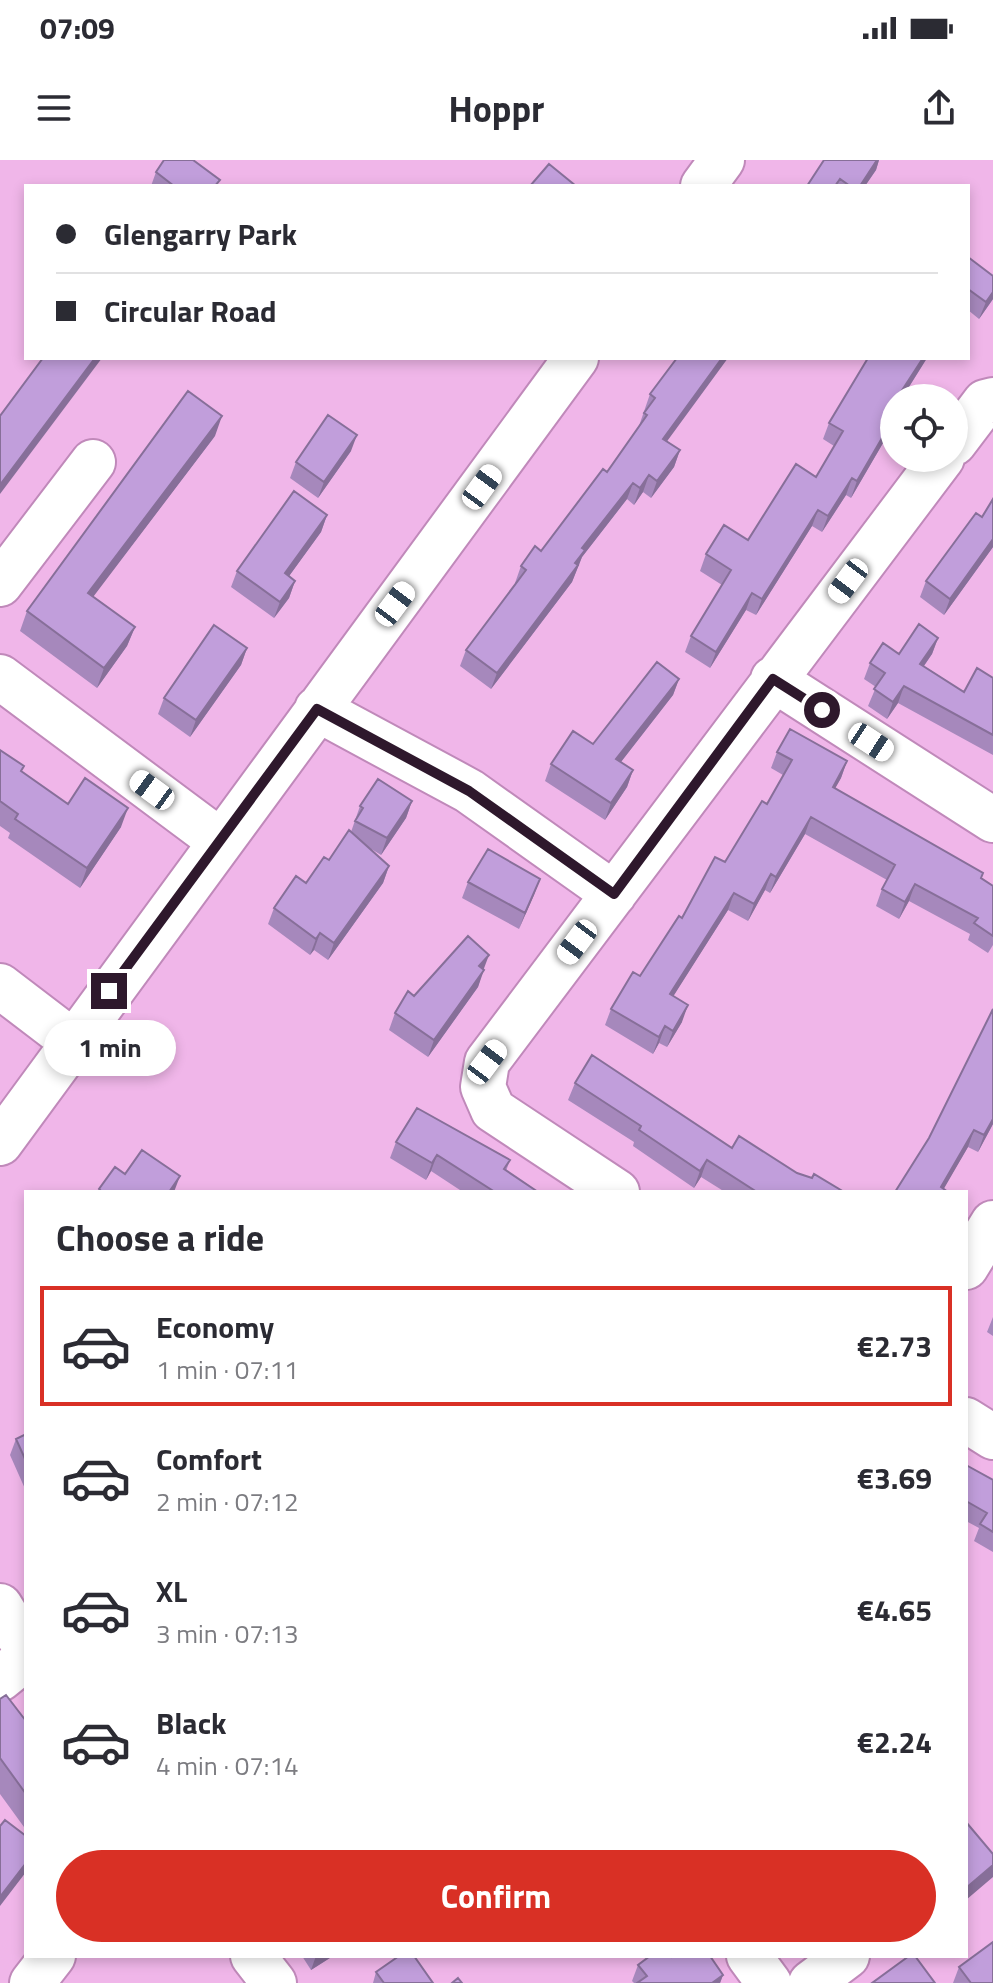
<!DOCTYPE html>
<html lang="en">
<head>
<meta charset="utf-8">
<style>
	body { margin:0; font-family:"Titillium Web",sans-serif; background:#f2f2f3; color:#2b2b33; height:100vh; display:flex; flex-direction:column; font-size:30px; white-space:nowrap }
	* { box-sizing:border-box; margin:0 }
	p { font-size:26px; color:#7c7c81 }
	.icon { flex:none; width:44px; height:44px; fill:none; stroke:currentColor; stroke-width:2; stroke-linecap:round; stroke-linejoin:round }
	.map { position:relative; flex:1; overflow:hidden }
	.sheet { position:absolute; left:24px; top:1030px; width:944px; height:768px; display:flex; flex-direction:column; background:#fff; border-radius:0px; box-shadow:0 4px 12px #0003 }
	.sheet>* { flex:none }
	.guide { position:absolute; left:24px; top:24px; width:946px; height:176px; border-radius:0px; box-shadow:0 4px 12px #0003; display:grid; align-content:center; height:176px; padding:0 32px; background:#fff }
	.buttons { position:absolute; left:880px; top:224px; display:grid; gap:16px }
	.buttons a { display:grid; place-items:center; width:88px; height:88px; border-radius:50%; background:#fff; box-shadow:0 4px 12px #0003; font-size:40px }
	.end { position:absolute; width:36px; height:36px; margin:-18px; border:10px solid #2e182c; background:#fff; box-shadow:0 0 0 4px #fff }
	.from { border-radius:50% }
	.bubble { position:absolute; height:56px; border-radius:28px; background:#fff; box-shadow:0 4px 12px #0003; font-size:26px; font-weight:700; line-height:56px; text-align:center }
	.car { position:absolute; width:24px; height:48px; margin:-24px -12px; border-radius:10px; box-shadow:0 0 6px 2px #0007; background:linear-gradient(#fff 24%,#345 0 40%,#fff 0 76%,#345 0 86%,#fff 0) }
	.guide b { display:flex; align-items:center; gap:28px; height:76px; font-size:30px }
	.guide b+b { border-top:2px solid #e1e1e2 }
	.guide i { width:20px; height:20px; background:#2b2b33 }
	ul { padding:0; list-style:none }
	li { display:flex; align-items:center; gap:24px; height:120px; margin:0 16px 12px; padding:0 16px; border:4px solid transparent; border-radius:0px }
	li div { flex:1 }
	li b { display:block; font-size:30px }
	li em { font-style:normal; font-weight:700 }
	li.active { border-color:#d93025 }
	li>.icon { width:72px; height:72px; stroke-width:1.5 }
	h2 { padding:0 32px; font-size:36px; line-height:96px }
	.action { display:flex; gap:16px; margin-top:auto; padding:16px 32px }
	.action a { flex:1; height:92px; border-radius:48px; background:#d93025; color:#fff; font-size:32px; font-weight:700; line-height:92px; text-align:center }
	.status { display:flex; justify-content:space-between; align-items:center; height:56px; padding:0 40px; background:#fff; direction:ltr }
	.status svg { height:22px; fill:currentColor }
	header { display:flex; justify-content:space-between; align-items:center; height:104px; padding:0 32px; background:#fff; font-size:36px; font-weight:700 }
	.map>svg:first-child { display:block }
</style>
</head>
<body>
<div class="status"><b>07:09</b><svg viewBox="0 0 49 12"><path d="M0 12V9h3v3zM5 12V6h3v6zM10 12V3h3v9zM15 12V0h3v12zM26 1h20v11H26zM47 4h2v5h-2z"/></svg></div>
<header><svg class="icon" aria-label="menu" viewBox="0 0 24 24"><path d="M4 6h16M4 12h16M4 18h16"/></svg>Hoppr<svg class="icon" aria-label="share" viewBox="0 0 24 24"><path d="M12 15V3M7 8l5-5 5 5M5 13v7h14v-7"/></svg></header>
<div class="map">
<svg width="993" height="1823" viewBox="0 0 993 1823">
	<rect width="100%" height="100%" fill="#f0b6e9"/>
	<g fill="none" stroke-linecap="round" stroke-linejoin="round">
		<defs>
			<path id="minor" d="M 703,26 L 722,0
				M 954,283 L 985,242 L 993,240
				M 0,424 L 93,302
				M 0,517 L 220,681
				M 773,519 L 993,660
				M 317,549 L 469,631 L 614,734
				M 0,826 L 72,881
				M 0,983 L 576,198
				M 617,1032 L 493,950 L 483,927 L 487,902 L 942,298
				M 966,1107 L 993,1063
				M 966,1260 L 993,1277
				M 0,1446 L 26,1488
				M 0,1519 L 26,1498
				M 253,1796 L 274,1823
				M 749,1796 L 769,1823
				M 32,1823 L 53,1796
				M 811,1823 L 847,1796"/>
		</defs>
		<use href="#minor" stroke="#c089ba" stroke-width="48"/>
		<use href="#minor" stroke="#fff" stroke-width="44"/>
	</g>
	<path fill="#a688bc" d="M 824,0 L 879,0 L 876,10 L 865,26 L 807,26 Z
		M 156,12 L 218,26 L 151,26 Z
		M 968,97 L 993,139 L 979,159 L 968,150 Z
		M 677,198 L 667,281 L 680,290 L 674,307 L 651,338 L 643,332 L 634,345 L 627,339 L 582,397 L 572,422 L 491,529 L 460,506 L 466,490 L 516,424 L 515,423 L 521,406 L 541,391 L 607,312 L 639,266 L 650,234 Z
		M 868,198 L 927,198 L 902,238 L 894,238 L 885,264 L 883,283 L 851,338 L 846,335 L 822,372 L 812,366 L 756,455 L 746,450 L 710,508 L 685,492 L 691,476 L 722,425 L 700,411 L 706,394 L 748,380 L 816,317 L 834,286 L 823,279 L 829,263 Z
		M 215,276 L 93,436 L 135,467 L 127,486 L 97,528 L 20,471 L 27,451 Z
		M 351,291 L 318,338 L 290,318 L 296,302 Z
		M 993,339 L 993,387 L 944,455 L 920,437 L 926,421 L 982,357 Z
		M 327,355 L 321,372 L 289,416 L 295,421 L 289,438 L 274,458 L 231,427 L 237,411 Z
		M 938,478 L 932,494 L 924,506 L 964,532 L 993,518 L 993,595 L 898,543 L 887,559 L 868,546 L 876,527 L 864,519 L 870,503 L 899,494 Z
		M 247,488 L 241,505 L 190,577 L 158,554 L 164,538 Z
		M 679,519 L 673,535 L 621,602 L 633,610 L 627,627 L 605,660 L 545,621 L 551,604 L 593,584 Z
		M 0,590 L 22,612 L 68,644 L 121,667 L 80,728 L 8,678 L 10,673 L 0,666 Z
		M 777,592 L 847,601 L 841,618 L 835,628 L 983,713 L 981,718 L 993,726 L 993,785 L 988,793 L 968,780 L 970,774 L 909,741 L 899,759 L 876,746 L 882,729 L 887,720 L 805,674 L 770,733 L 765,730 L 748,761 L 728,750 L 673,836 L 682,862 L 667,887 L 659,883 L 653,894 L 605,865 L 611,849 L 640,816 L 767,644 L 783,615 L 771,608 Z
		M 412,641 L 406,658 L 381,695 L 368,687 L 389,706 L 383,723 L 328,800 L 314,790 L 310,795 L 268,764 L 274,748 L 306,723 L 329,700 L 351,672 L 360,646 Z
		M 540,719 L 519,769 L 462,738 L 468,722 Z
		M 483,810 L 478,827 L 428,897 L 389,870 L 395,853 L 414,836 Z
		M 993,849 L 993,964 L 978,992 L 968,987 L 943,1029 L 895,1032 L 929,978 Z
		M 575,923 L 732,988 L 844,1032 L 725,1032 L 701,1017 L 694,1028 L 633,986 L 634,982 L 568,940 Z
		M 396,982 L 510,1000 L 506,1011 L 538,1032 L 463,1032 L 431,1011 L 426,1020 L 390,998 Z
		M 993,1157 L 993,1176 L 987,1172 Z
		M 26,1274 L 26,1331 L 10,1295 L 16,1279 Z
		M 966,1305 L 993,1320 L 993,1392 L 974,1381 L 979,1368 L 966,1361 Z
		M 0,1539 L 26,1561 L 26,1666 L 24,1667 L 0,1634 Z
		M 302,1796 L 333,1796 L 311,1810 Z
		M 672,1797 L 723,1815 L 720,1823 L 634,1823 L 632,1821 L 638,1805 Z
		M 959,1807 L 993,1823 L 953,1823 Z
		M 376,1812 L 433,1823 L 373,1823 Z"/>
	<path fill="#876f99" d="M 877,0 L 879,0 L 876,10 L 865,26 L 860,26 Z
		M 993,132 L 993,139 L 979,159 L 986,142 Z
		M 95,198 L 102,198 L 0,334 L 0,325 Z
		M 722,198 L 728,198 L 657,295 L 663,279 Z
		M 923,198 L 927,198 L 902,238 L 897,238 Z
		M 894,243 L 894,250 L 876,279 L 882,263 Z
		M 222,256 L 215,276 L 81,453 L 88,433 Z
		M 889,266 L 883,283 L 851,338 L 857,321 Z
		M 357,275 L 351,291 L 318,338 L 324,322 Z
		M 680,290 L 674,307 L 651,338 L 657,321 Z
		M 649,315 L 643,332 L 634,345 L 640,328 Z
		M 852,318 L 846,335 L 822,372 L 828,356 Z
		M 633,323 L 627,339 L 582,397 L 572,422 L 491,529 L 497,513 L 582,388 Z
		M 818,350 L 812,366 L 756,455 L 762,439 Z
		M 327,355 L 321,372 L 279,430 L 285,413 Z
		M 993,379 L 993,387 L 944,455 L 950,439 Z
		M 295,421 L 289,438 L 274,458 L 280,442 Z
		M 752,433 L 746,450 L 710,508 L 716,492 Z
		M 135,467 L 127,486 L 97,528 L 104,508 Z
		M 938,478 L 932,494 L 914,520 L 920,504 Z
		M 247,488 L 241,505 L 190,577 L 196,560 Z
		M 679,519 L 673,535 L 610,616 L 616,599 Z
		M 904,526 L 898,543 L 887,559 L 893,542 Z
		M 847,601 L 841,618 L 827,643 L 833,627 Z
		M 633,610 L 627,627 L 605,660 L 611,643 Z
		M 412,641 L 406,658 L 381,695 L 387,678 Z
		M 128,648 L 121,667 L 80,728 L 87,708 Z
		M 811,657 L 805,674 L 770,733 L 776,717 Z
		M 389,706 L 383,723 L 328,800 L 334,783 Z
		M 771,714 L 765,730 L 748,761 L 754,744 Z
		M 540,719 L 534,735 L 519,769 L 525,753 Z
		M 915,724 L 909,741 L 899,759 L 905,742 Z
		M 734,733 L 728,750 L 664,851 L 670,834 Z
		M 320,773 L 314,790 L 310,795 L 316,779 Z
		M 489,795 L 483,811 L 479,806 Z
		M 484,810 L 478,827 L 428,897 L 434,880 Z
		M 688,845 L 682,862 L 667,887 L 673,871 Z
		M 665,866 L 659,883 L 653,894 L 659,877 Z
		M 993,959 L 993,964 L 978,992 L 984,975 Z
		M 974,970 L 968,987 L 942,1032 L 941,1027 Z
		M 437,995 L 431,1011 L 426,1020 L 432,1003 Z
		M 707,1000 L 701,1017 L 694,1028 L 700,1011 Z
		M 180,1016 L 174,1032 L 169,1032 Z
		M 26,1703 L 26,1712 L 0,1746 L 0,1737 Z
		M 993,1705 L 993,1717 L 966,1740 L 966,1728 Z
		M 316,1796 L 333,1796 L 311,1810 Z
		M 723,1815 L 720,1823 L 712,1823 Z"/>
	<path fill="#c19edb" stroke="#876f99" stroke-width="2" d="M 164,0 L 193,0 L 220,20 L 215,26 L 174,26 L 156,12 Z
		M 824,0 L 877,0 L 860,26 L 850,26 L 840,19 L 835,26 L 807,26 Z
		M 549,4 L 576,26 L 530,26 Z
		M 968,97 L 993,116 L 993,132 L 986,142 L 968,129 Z
		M 43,198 L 95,198 L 0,325 L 0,256 Z
		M 677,198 L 722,198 L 663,279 L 680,290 L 657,321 L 649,315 L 640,328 L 633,323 L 582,388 L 585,390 L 575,403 L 578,405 L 497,513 L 466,490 L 526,410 L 521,406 L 535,386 L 541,391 L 603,309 L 607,312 L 647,255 L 644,253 L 655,238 L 650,234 Z
		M 868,198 L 923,198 L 897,238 L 894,238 L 894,243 L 882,263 L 889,266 L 857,321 L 852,318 L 828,356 L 818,350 L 762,439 L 752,433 L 716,492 L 691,476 L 731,410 L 706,394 L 724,365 L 748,380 L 796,304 L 816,317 L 843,271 L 829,263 Z
		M 188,231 L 222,256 L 88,433 L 135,467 L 104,508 L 27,451 Z
		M 328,255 L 357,275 L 324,322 L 296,302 Z
		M 294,331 L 327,355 L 285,413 L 295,421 L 280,442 L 237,411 Z
		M 993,339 L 993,379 L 950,439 L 926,421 L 976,353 L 982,357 Z
		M 919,464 L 938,478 L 920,504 L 964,532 L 977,508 L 993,518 L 993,575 L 904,526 L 893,542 L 874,529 L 885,513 L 870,503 L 883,483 L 899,494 Z
		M 214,465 L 247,488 L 196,560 L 164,538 Z
		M 657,502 L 679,519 L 616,599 L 633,610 L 611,643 L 551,604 L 573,571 L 593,584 Z
		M 790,569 L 847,601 L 833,627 L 983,713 L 981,718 L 993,726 L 993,776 L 974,763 L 978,758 L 915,724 L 905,742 L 882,729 L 895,705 L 811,657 L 776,717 L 771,714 L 754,744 L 734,733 L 670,834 L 688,845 L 673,871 L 665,866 L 659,877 L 611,849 L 633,812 L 640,816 L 679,756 L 682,758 L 715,697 L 725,702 L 762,641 L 767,644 L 792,600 L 777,592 Z
		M 0,590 L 24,606 L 21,611 L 68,644 L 85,618 L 128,648 L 87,708 L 15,659 L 18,654 L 0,641 Z
		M 378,619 L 412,641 L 387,678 L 355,661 L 363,648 L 360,646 Z
		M 349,670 L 389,706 L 334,783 L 320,773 L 316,779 L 274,748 L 296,716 L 306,723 L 324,697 L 329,700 Z
		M 488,689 L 540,719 L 525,753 L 468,722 Z
		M 468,776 L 489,795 L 479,806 L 484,810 L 434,880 L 395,853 L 408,831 L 414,836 Z
		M 993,849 L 993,959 L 984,975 L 974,970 L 941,1027 L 948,1032 L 895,1032 L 929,978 Z
		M 592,895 L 732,988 L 739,976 L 797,1013 L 812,1018 L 814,1014 L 844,1032 L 757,1032 L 707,1000 L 700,1011 L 639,970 L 641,966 L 575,923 Z
		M 417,948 L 510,1000 L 504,1009 L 538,1032 L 495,1032 L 437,995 L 432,1003 L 396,982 Z
		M 142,990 L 180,1016 L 169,1032 L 102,1032 L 99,1029 L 115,1007 L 125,1014 Z
		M 26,1274 L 26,1301 L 16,1279 Z
		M 966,1305 L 993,1320 L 993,1372 L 980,1364 L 987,1353 L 966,1341 Z
		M 6,1535 L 26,1561 L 26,1634 L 0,1598 L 0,1539 Z
		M 5,1660 L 26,1676 L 26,1703 L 0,1737 L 0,1666 Z
		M 966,1662 L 993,1694 L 993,1705 L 966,1728 Z
		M 993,1782 L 993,1823 L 971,1823 L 959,1807 Z
		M 399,1796 L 414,1796 L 433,1823 L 384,1823 L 376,1812 Z
		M 650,1796 L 671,1796 L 672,1797 L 674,1796 L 710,1796 L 723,1815 L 712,1823 L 637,1823 L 647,1816 L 638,1805 Z
		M 909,1796 L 915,1796 L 935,1823 L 872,1823 Z
		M 458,1818 L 462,1823 L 452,1823 Z"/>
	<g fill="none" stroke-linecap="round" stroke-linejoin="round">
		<path stroke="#2e182c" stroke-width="10" d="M 109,831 L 317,549 L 469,631 L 614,734 L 773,519 L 822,550"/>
	</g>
</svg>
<div class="buttons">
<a><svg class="icon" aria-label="locate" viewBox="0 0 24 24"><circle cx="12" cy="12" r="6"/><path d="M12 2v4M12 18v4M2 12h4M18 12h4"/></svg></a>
</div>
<i class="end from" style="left:822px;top:550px"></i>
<i class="end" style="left:109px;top:831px"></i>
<div class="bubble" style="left:44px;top:860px;width:132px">1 min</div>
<i class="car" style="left:482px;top:327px;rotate:36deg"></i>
<i class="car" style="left:848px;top:421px;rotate:217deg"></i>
<i class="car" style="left:395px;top:444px;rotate:37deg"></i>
<i class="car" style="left:871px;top:582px;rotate:123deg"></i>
<i class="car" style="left:152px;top:630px;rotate:306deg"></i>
<i class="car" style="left:577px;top:782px;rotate:217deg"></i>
<i class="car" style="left:487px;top:902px;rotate:37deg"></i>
<div class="guide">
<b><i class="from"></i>Glengarry Park</b>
<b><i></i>Circular Road</b>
</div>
<section class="sheet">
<h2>Choose a ride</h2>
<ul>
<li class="active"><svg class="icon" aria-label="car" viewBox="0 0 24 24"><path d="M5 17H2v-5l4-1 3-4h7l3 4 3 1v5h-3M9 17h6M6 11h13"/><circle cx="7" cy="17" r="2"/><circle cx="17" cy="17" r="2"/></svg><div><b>Economy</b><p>1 min · 07:11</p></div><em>€2.73</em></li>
<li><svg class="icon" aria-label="car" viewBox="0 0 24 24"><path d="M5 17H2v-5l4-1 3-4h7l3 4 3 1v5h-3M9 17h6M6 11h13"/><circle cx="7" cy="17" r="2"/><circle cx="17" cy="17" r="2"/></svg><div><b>Comfort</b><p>2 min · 07:12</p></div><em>€3.69</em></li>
<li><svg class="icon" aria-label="car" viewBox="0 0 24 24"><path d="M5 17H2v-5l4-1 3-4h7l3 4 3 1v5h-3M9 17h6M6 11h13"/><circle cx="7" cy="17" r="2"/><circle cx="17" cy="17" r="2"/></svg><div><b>XL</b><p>3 min · 07:13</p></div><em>€4.65</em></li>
<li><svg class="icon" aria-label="car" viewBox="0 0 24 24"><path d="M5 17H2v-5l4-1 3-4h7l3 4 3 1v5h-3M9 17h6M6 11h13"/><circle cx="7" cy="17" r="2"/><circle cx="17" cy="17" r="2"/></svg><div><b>Black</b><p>4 min · 07:14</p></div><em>€2.24</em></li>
</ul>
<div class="action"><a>Confirm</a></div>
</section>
</div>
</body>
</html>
